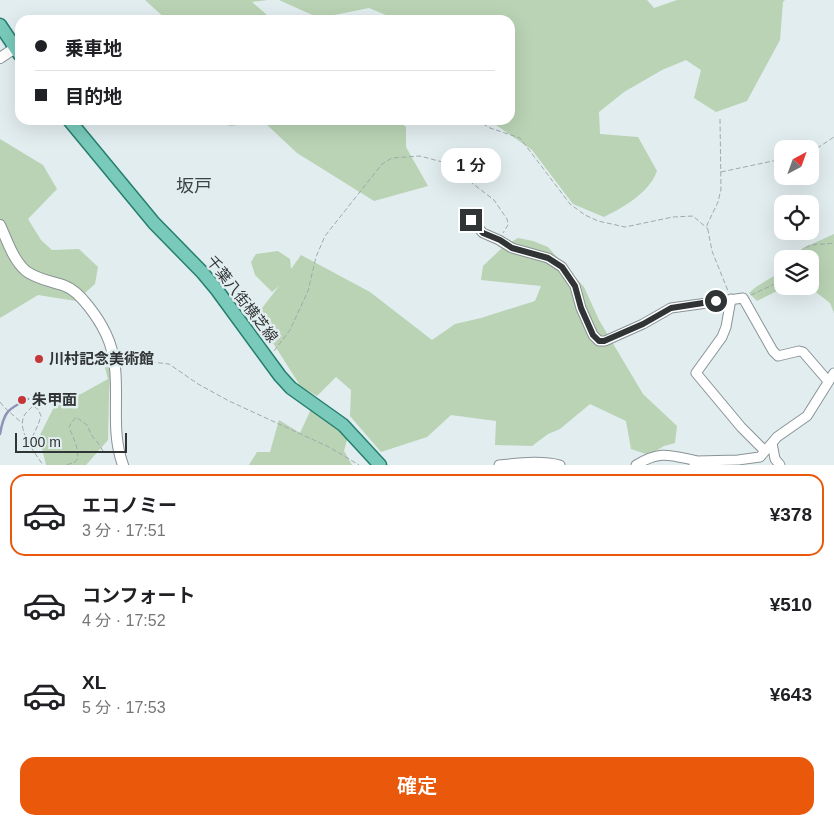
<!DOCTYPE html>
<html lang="ja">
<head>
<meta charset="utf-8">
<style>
	body { margin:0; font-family:Helvetica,"Noto Sans JP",sans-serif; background:#f2f2f2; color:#202124; height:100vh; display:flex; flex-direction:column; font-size:19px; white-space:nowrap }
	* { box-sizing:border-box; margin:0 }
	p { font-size:16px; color:#757577 }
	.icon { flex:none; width:28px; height:28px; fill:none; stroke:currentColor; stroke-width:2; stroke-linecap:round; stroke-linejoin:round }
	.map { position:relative; height:465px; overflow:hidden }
	.drawer { display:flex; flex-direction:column; background:#fff; flex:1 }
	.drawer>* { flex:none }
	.guide { position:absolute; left:15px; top:15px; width:500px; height:110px; border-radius:15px; box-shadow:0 5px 20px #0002; display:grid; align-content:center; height:110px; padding:0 20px; background:#fff }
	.needle { width:32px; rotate:41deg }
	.controls { position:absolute; left:774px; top:140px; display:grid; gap:10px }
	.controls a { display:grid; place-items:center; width:45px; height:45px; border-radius:10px; background:#fff; box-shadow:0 5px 20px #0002; font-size:25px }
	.scale { position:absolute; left:15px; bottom:12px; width:112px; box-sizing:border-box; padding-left:5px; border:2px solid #303435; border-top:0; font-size:14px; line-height:18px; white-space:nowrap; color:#303435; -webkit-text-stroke:4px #e2edef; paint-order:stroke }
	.end { position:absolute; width:22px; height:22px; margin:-11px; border:6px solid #303435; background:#fff; box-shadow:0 0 0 2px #fff }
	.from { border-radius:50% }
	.bubble { position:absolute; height:35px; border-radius:15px; background:#fff; box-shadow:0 5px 20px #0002; font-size:16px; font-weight:600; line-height:35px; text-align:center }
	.guide b { display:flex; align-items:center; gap:18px; height:48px; font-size:19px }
	.guide b+b { border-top:1px solid #e0e0e0 }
	.guide i { width:12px; height:12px; background:#202124 }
	ul { padding:9px 0 0; list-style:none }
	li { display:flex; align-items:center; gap:15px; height:82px; margin:0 10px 8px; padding:0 10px; border:2px solid transparent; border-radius:15px }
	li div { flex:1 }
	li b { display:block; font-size:19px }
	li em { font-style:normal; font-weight:600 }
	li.selected { border-color:#ea580c }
	li>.icon { width:45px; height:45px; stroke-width:1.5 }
	.cta { display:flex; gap:10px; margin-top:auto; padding:10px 20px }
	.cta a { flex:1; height:58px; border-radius:15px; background:#ea580c; color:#fff; font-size:20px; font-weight:600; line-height:58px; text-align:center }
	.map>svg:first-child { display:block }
</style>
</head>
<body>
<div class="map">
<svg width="834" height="465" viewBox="0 0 834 465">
	<rect width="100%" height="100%" fill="#e2edef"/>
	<path fill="#b9d3b4" d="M 145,0 L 268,0 L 252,2 L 273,20 L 167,20 Z
		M 279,0 L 647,0 L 654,8 L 677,0 L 785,0 L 783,2 L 780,40 L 747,101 L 716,112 L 694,98 L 701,70 L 686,60 L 662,70 L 624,92 L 599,112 L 600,134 L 638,137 L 657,171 C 649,193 624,207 604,217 L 573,204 L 532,150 L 489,120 L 510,120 L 510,20 L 398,20 L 369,8 L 319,18 Z
		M 208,120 L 398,120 L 406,127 L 406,147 L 428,186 L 374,201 L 297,153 L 263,121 L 231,126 Z
		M 0,139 L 43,165 L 57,189 L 28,219 L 41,240 L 52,250 L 79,249 L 98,267 L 95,284 L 76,301 L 38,295 L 0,318 Z
		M 834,234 L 834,313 L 830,303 L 808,286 L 810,286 L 810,259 L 793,259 L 803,248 Z
		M 518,238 L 533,241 L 548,247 L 584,287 L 599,320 L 643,394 L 677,426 L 675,443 L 664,446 L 649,455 L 631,449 L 626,421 L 590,404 L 560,429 L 548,434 L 532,446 L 495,445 L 496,421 L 451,415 L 427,437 L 381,452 L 350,416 L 351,390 L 336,377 L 317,396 L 301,387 L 256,316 L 279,286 L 272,292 L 255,275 L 251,262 L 256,254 L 278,251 L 290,259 L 291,269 L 301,255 L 370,292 L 432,340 L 455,324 L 481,318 L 535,301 L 541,286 L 481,280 L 483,266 L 504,246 Z
		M 782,271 L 782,286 L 787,286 L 757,301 L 749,293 L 756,287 Z
		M 103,360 L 111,361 L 109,395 L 108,440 L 86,465 L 46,465 L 39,437 L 58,399 L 81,394 L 108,379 Z
		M 312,407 L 348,436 L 344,451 L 352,465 L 249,465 L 257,452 L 270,452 L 279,420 L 300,433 Z"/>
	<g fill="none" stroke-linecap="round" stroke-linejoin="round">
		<path stroke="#8f93b7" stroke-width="2.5" d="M 0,434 C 4,411 8,409 28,399"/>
		<defs>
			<path id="minor" d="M 471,220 L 483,233 L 499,240 L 512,248 L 548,258 L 562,267 L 575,286 L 581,308 L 593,335 L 599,341 L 605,341 L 643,324 L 671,308 L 743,298 L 773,351 L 778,356 L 799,351 L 803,352 L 828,381
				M 731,299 L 726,327 L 722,337 L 696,373 L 741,427 L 765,451
				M 772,443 L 775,459 L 780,465
				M 499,465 C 520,463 540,460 560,465
				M 636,465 C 661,450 669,455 697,461
				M 694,465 L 697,461 L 738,460 L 760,457 L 777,437 L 807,416 L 834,373"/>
			<path id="tertiary" d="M 0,58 L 15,48
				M 0,225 C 7,240 13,260 26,271 C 38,280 52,281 65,286 C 80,291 99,319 106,334 C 126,376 107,422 123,465"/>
			<path id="primary" d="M 0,25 L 20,55
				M 69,120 L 154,223 L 202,272 L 217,290 L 280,376 L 291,388 L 343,425 L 380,465"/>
		</defs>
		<use href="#minor" stroke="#899395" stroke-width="11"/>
		<use href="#tertiary" stroke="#899395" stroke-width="12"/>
		<use href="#primary" stroke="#257f6e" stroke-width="15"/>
		<path stroke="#a1aaab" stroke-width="1" stroke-dasharray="5 2.5" stroke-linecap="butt" d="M 720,119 L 721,189 L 718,202 L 707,225 L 712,251 L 728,291
			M 476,120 L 490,128 L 520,138 L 570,204 L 585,215 L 598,221 L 625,227 L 673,217 L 693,216 L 708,229
			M 810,151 L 819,147 L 834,137
			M 721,172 L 782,159
			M 796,259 C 806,240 817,246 834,243
			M 751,295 L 779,282 L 782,277
			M 274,351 L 290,330 L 308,291 L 316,257 L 325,236 L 382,164 L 392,158 L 420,156 L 446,163 L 494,200 L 507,219 L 508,225 L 503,233
			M 122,354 L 136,360 L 169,364 L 198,384 L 229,401 L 329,447 L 359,465
			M 0,402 L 5,408 L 22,423
			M 29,444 L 38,425 L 41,416 L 38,409 L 33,406 C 30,409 26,412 24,416 C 17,431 35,453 43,465
			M 67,465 C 69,464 72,463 75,462 C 83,456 72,435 69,427 L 72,422 L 76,417 L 87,425 L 92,436 L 98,443 L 103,451"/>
		<use href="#minor" stroke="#fff" stroke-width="9"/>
		<use href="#tertiary" stroke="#fff" stroke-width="10"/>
		<use href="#primary" stroke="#79cabb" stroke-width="12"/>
	</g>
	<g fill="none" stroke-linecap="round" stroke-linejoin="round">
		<path stroke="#303435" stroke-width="6" d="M 471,220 L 483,233 L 500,240 L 512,248 L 548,258 L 562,267 L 575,286 L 581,308 L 593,335 L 599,341 L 604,341 L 643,324 L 671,308 L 716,301"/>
	</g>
	<g fill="#c53638" stroke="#e2edef" stroke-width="2">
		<circle cx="39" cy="359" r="5"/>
		<circle cx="22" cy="400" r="5"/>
	</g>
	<g text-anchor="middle" stroke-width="5" stroke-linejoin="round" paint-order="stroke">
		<g font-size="15" fill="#303435" stroke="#e2edef">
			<text transform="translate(242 299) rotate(52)" y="5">千葉八街横芝線</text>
		</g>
		<g font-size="15" font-weight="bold" fill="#303435" stroke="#e2edef" text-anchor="start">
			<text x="49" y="364">川村記念美術館</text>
			<text x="32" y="405">朱甲面</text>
		</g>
		<g font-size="18" fill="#3b4446" stroke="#e2edef">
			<text x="194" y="192">坂戸</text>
		</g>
	</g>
</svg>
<div class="controls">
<a><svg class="needle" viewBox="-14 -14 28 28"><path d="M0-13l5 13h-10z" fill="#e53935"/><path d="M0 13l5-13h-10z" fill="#757577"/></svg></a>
<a><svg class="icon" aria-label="locate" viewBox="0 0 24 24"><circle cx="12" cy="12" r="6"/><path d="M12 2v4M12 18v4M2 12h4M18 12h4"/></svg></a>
<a><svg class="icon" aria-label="layers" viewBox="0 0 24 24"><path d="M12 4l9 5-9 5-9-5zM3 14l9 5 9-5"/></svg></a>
</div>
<div class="scale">100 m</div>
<i class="end from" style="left:716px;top:301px"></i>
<i class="end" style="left:471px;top:220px"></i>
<div class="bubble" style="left:441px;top:148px;width:60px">1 分</div>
<div class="guide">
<b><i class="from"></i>乗車地</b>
<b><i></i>目的地</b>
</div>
</div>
<section class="drawer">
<ul>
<li class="selected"><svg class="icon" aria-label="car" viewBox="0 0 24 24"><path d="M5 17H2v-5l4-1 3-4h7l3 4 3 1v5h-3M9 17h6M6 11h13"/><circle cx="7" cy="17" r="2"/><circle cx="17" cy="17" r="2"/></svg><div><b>エコノミー</b><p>3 分 · 17:51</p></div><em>¥378</em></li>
<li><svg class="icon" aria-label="car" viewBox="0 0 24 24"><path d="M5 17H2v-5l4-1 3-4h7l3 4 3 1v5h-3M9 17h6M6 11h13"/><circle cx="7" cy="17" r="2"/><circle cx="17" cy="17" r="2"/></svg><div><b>コンフォート</b><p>4 分 · 17:52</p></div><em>¥510</em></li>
<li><svg class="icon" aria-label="car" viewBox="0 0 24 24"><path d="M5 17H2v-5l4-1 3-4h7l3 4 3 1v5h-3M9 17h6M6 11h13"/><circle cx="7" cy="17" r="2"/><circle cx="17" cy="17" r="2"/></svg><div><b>XL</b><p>5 分 · 17:53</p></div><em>¥643</em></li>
</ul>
<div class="cta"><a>確定</a></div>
</section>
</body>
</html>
